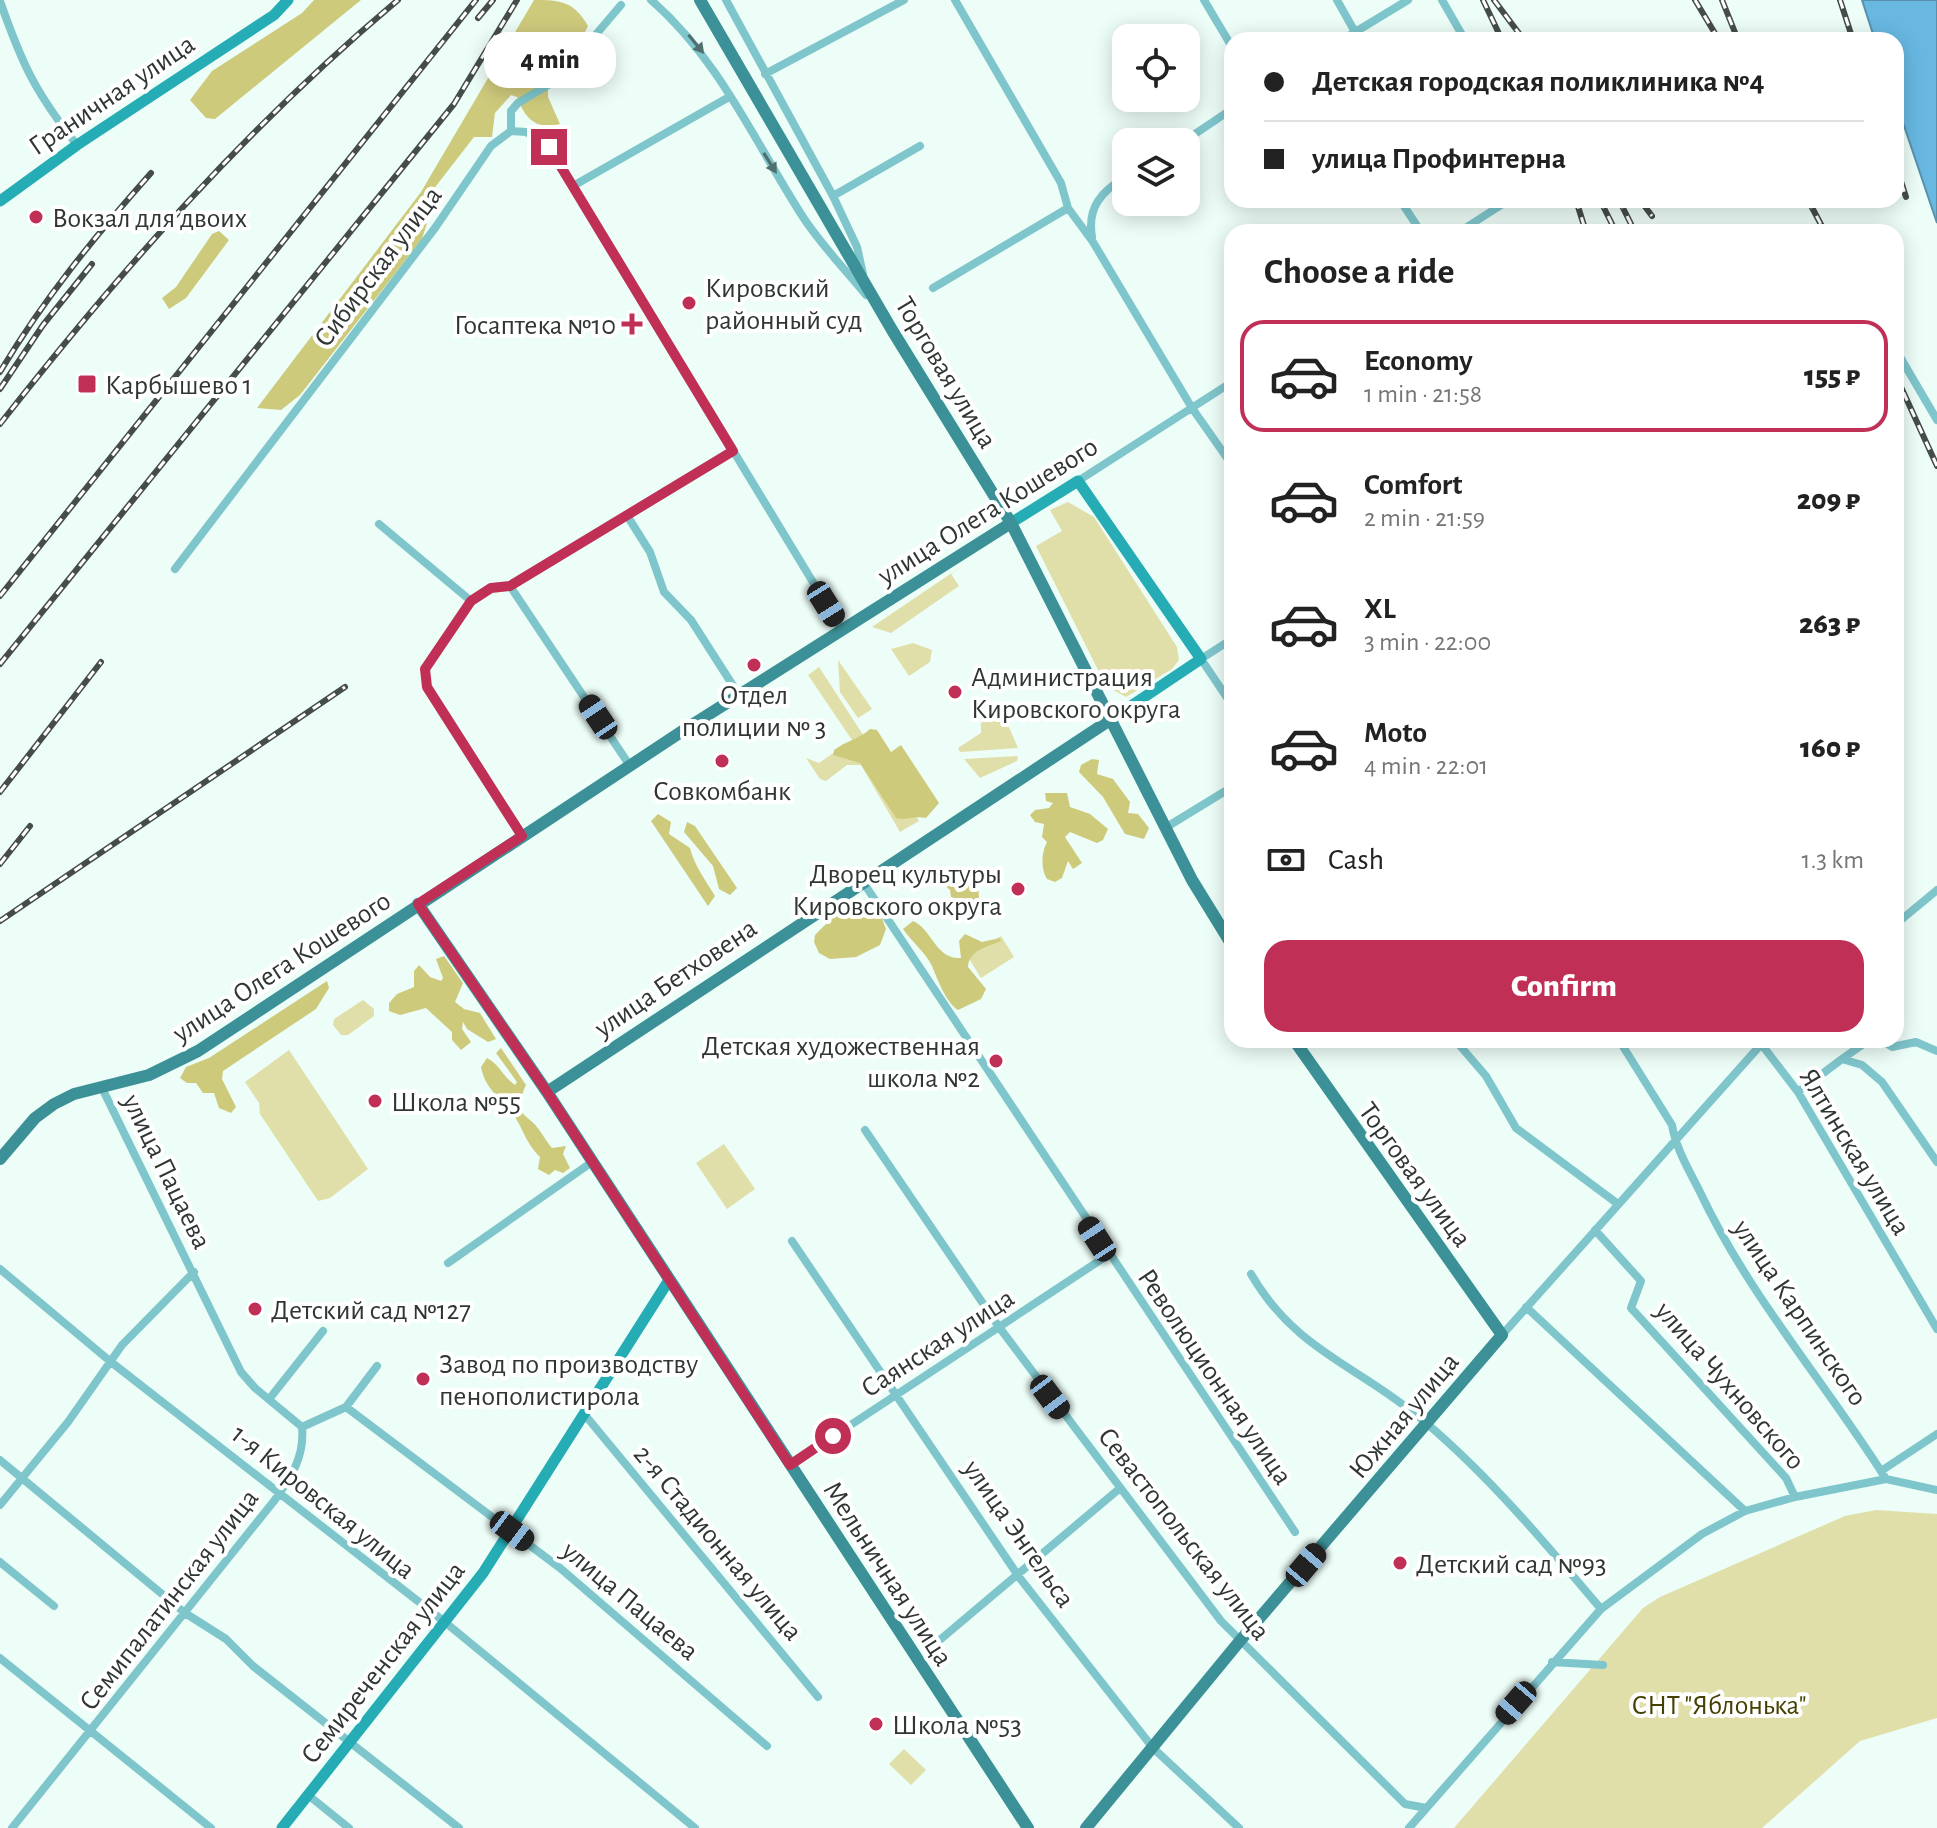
<!DOCTYPE html>
<html lang="en">
<head>
<meta charset="utf-8">
<style>
	body { margin:0; font-family:"Alegreya Sans",sans-serif; background:#f2f2f2; color:#222; height:100vh; display:flex; flex-direction:column; font-size:30px; white-space:nowrap }
	* { box-sizing:border-box; margin:0 }
	p { font-size:26px; color:#767676 }
	.icon { flex:none; width:44px; height:44px; fill:none; stroke:currentColor; stroke-width:2; stroke-linecap:round; stroke-linejoin:round }
	.map { position:relative; flex:1; overflow:hidden }
	.side { position:absolute; left:1224px; top:224px; width:680px; height:824px; display:flex; flex-direction:column; background:#fff; border-radius:24px; box-shadow:0 4px 20px #0003 }
	.side>* { flex:none }
	.guide { position:absolute; left:1224px; top:32px; width:680px; height:176px; border-radius:24px; box-shadow:0 4px 20px #0003; display:grid; align-content:center; height:176px; padding:0 40px; background:#fff }
	.buttons { position:absolute; left:1112px; top:24px; display:grid; gap:16px }
	.buttons a { display:grid; place-items:center; width:88px; height:88px; border-radius:16px; background:#fff; box-shadow:0 4px 20px #0003; font-size:40px }
	.end { position:absolute; width:36px; height:36px; margin:-18px; border:10px solid #c03056; background:#fff; box-shadow:0 0 0 4px #fff }
	.from { border-radius:50% }
	.bubble { position:absolute; height:56px; border-radius:24px; background:#fff; box-shadow:0 4px 20px #0003; font-size:26px; font-weight:800; line-height:56px; text-align:center }
	.car { position:absolute; width:24px; height:48px; margin:-24px -12px; border-radius:10px; box-shadow:0 0 6px 2px #0007; background:linear-gradient(#222 24%,#8ab4d8 0 40%,#222 0 76%,#8ab4d8 0 86%,#222 0) }
	.guide b { display:flex; align-items:center; gap:28px; height:76px; font-size:30px }
	.guide b+b { border-top:2px solid #e0e0e0 }
	.guide i { width:20px; height:20px; background:#222 }
	ul { padding:0; list-style:none }
	li { display:flex; align-items:center; gap:24px; height:112px; margin:0 16px 12px; padding:0 24px; border:4px solid transparent; border-radius:24px }
	li div { flex:1 }
	li b { display:block; font-size:30px }
	li em { font-style:normal; font-weight:800 }
	li.current { border-color:#c03056 }
	li>.icon { width:72px; height:72px; stroke-width:1.5 }
	h2 { padding:0 40px; font-size:36px; line-height:96px }
	.pay { display:flex; align-items:center; gap:20px; height:88px; padding:0 40px; font-size:30px }
	.pay p { margin-inline-start:auto }
	.action { display:flex; gap:16px; margin-top:auto; padding:16px 40px }
	.action a { flex:1; height:92px; border-radius:24px; background:#c03056; color:#fff; font-size:32px; font-weight:800; line-height:92px; text-align:center }
	.map>svg:first-child { display:block }
</style>
</head>
<body>
<div class="map">
<svg width="1937" height="1828" viewBox="0 0 1937 1828">
	<rect width="100%" height="100%" fill="#edfdf7"/>
	<path fill="#e1dfa9" d="M 1068,502 L 1094,517 L 1177,647 L 1179,660 L 1172,669 L 1126,697 L 1106,686 L 1036,546 L 1062,531 L 1050,510 Z
		M 965,564 L 951,574 L 959,586 L 891,633 L 872,627 Z
		M 913,643 L 932,650 L 930,662 L 909,676 L 891,649 Z
		M 838,660 L 872,709 L 858,718 L 840,692 Z
		M 819,667 L 919,821 L 900,832 L 861,765 L 847,765 L 826,781 L 820,779 L 806,758 L 819,763 L 852,740 L 808,675 Z
		M 994,716 L 1008,725 L 1018,748 L 960,752 L 958,748 L 981,733 L 981,723 Z
		M 1018,756 L 1017,761 L 980,778 L 964,759 Z
		M 1001,936 L 1014,957 L 981,978 L 968,957 Z
		M 363,1000 L 374,1009 L 374,1016 L 348,1035 L 341,1035 L 333,1025 L 334,1019 Z
		M 289,1050 L 368,1169 L 330,1198 L 318,1201 L 260,1114 L 259,1103 L 245,1082 Z
		M 724,1144 L 755,1189 L 727,1209 L 696,1163 Z
		M 1876,1510 L 1937,1514 L 1937,1718 L 1860,1741 L 1762,1828 L 1454,1828 L 1643,1608 L 1660,1597 L 1845,1516 Z
		M 904,1749 L 926,1770 L 911,1785 L 889,1764 Z"/>
	<path fill="#ceca7c" d="M 314,0 L 361,0 L 215,119 L 206,118 L 190,100 L 212,71 L 302,13 Z
		M 534,0 C 560,0 574,1 588,26 L 581,40 L 548,75 L 548,97 L 560,124 C 536,130 525,119 517,97 L 511,95 L 495,113 L 492,137 L 474,137 L 422,204 L 427,223 L 422,239 L 300,395 L 281,410 L 257,408 L 421,192 Z
		M 219,231 L 229,240 L 186,298 L 169,309 L 162,298 L 176,287 L 212,234 Z
		M 870,729 L 877,730 L 891,752 L 901,745 L 939,803 L 926,818 C 914,815 907,821 896,818 L 860,763 L 833,755 L 834,750 C 846,741 859,739 870,729 Z
		M 1092,759 L 1099,760 L 1097,774 L 1113,779 L 1130,802 L 1128,813 L 1138,814 L 1149,828 L 1144,839 L 1125,834 L 1103,797 L 1079,772 L 1081,765 Z
		M 1045,793 L 1067,793 L 1070,807 L 1090,814 L 1108,829 L 1103,840 L 1097,843 L 1070,832 L 1065,837 L 1082,863 L 1073,869 L 1068,861 L 1062,878 L 1055,882 L 1047,879 C 1040,868 1042,851 1047,842 L 1042,837 L 1044,824 L 1035,822 L 1030,815 L 1035,810 L 1049,808 L 1053,803 L 1046,801 Z
		M 658,814 L 671,822 L 669,834 L 690,848 C 694,865 706,881 715,896 L 708,906 L 651,821 Z
		M 687,822 L 695,826 L 737,888 L 730,895 L 719,889 L 713,866 L 684,832 Z
		M 945,872 L 964,872 L 978,881 L 979,898 L 974,903 L 951,897 L 950,890 L 942,883 Z
		M 866,902 L 877,905 L 886,929 L 880,945 L 856,957 L 830,959 L 819,953 L 814,942 L 815,935 L 835,915 Z
		M 913,921 C 932,929 936,960 961,958 L 959,941 L 965,934 L 982,942 L 1000,938 L 1001,941 C 987,947 969,950 968,967 L 986,989 L 981,999 L 958,1010 C 946,1003 937,978 932,966 C 926,953 911,941 903,929 Z
		M 444,956 L 463,983 L 455,1002 L 464,1009 L 480,1013 L 496,1039 L 488,1042 L 467,1029 L 463,1022 L 462,1029 L 471,1042 L 461,1050 L 452,1040 L 452,1032 L 426,1008 L 400,1015 L 389,1011 L 389,1003 L 397,994 L 414,987 L 414,971 L 419,965 L 430,977 L 441,981 L 443,978 L 436,959 Z
		M 327,981 L 329,988 L 316,1009 L 223,1071 L 222,1079 L 236,1107 L 231,1113 L 219,1108 L 214,1093 L 203,1093 L 196,1083 L 187,1083 L 180,1078 L 186,1067 L 209,1058 Z
		M 501,1048 L 526,1085 C 511,1118 528,1112 540,1131 C 544,1137 547,1142 552,1148 L 566,1146 L 563,1154 L 570,1168 L 563,1173 L 555,1170 L 549,1175 L 538,1169 L 540,1157 C 525,1142 524,1130 513,1114 C 500,1096 486,1091 481,1067 L 487,1058 C 500,1065 503,1077 515,1085 L 517,1082 L 496,1053 Z"/>
	<path fill="#68b8e2" stroke="#5791ae" stroke-width="2" d="M 1862,0 L 1937,0 L 1937,223 L 1896,102 L 1896,40 L 1875,40 Z"/>
	<g fill="none" stroke-linecap="round" stroke-linejoin="round">
		<path stroke="#7fc6cc" stroke-width="8" d="M 651,0 C 718,58 754,140 801,214 C 820,244 844,268 866,295
			M 726,0 L 833,196 L 857,247 L 863,274
			M 955,0 L 1061,183 L 1068,208 L 1093,242 L 1192,408 L 1232,465
			M 1204,0 L 1232,47
			M 1337,0 L 1355,32
			M 1442,0 L 1465,40
			M 0,1 C 22,64 35,92 77,145
			M 1342,40 L 1408,0
			M 765,74 L 904,0
			M 511,131 L 511,111 L 518,103 L 558,79 L 621,5
			M 1183,142 L 1232,109
			M 573,186 L 729,97
			M 833,196 L 920,146
			M 1400,200 L 1421,232
			M 1459,232 L 1509,200
			M 1092,237 C 1087,208 1101,191 1126,177
			M 933,288 L 1068,208
			M 1896,350 L 1937,420
			M 1078,481 L 1232,382
			M 628,517 L 650,552 L 664,592 L 691,620 L 739,695
			M 379,524 L 471,601
			M 175,569 L 435,228 L 491,146 L 511,131 L 526,132 L 549,147 L 842,630
			M 510,586 L 630,766
			M 1232,639 L 1201,659 L 1232,705
			M 1165,828 L 1232,787
			M 522,836 L 427,687 L 425,669 L 471,601 L 491,588 L 510,586 L 733,451
			M 863,882 L 1295,1532
			M 1896,924 L 1937,890
			M 1455,1040 L 1486,1076 L 1516,1128 L 1618,1204
			M 1619,1040 L 1672,1125 C 1676,1149 1689,1170 1700,1192 C 1749,1296 1825,1382 1886,1479
			M 1881,1040 L 1892,1047 L 1916,1042 L 1937,1051
			M 1759,1041 L 1798,1092 L 1937,1329
			M 1842,1059 L 1869,1040
			M 102,1088 L 241,1372 L 255,1388 L 302,1427
			M 1798,1092 L 1842,1059 L 1862,1065 L 1882,1082 L 1937,1162
			M 865,1130 L 999,1327 L 1221,1621 L 1405,1804 L 1426,1808
			M 1595,1230 L 1641,1281 L 1631,1308 L 1786,1478 L 1795,1497
			M 792,1241 L 1019,1577 L 1153,1748 L 1239,1828
			M 448,1263 L 592,1162
			M 0,1269 L 111,1362 L 446,1623 L 695,1828
			M 1251,1274 C 1296,1352 1360,1366 1425,1422 C 1490,1477 1546,1544 1601,1609
			M 1526,1307 L 1745,1511
			M 1502,1335 L 1765,1040
			M 270,1398 L 323,1331
			M 346,1407 L 560,1568 L 767,1746
			M 585,1415 L 818,1697
			M 0,1460 L 185,1613 L 226,1639 L 253,1666 L 459,1828
			M 790,1465 L 1108,1255
			M 1881,1471 L 1937,1434
			M 0,1505 L 68,1422 L 122,1345 L 194,1272
			M 0,1562 L 54,1606
			M 935,1644 L 1119,1489
			M 0,1658 L 211,1828
			M 1552,1662 L 1603,1665
			M 308,1795 L 349,1828
			M 12,1828 L 274,1501 C 291,1478 305,1456 302,1427 L 346,1407 L 377,1366
			M 1409,1828 L 1601,1609 L 1702,1534 L 1745,1511 L 1795,1497 L 1886,1479 L 1937,1490"/>
		<path stroke="#25acb5" stroke-width="11" d="M 0,201 L 77,145 L 274,15 L 288,0
			M 1011,523 L 1078,481 L 1201,659 L 1113,718
			M 282,1828 L 483,1573 L 669,1280"/>
		<path stroke="#3b9197" stroke-width="12" d="M 700,0 L 892,330 L 1011,523 L 1192,880 L 1232,945
			M 418,904 L 547,1092 L 1028,1828
			M 547,1092 L 1113,718
			M 0,1159 L 35,1118 L 54,1104 L 74,1094 L 149,1075 L 198,1051 L 684,730 L 1011,523
			M 1086,1828 L 1239,1642 L 1502,1335 L 1294,1040"/>
		<defs>
			<path id="rail" d="M 1483,0 L 1502,40
				M 1494,0 L 1524,40
				M 1695,0 L 1719,40
				M 1722,0 L 1738,40
				M 1840,0 L 1853,40
				M 478,18 L 493,0
				M 1896,166 L 1906,197
				M 1576,200 L 1586,232
				M 1600,200 L 1616,232
				M 1619,200 L 1635,232
				M 1640,200 L 1652,216
				M 1808,200 L 1825,232
				M 0,372 C 43,300 95,236 151,173
				M 1896,376 L 1937,466
				M 0,389 L 43,325 L 92,264
				M 0,424 C 121,270 248,126 398,0
				M 0,596 L 476,0
				M 0,664 L 454,104 L 517,0
				M 0,792 L 101,662
				M 0,864 L 30,826
				M 0,921 L 345,687"/>
		</defs>
		<use href="#rail" stroke="#454c49" stroke-width="6"/>
		<use href="#rail" stroke="#fff" stroke-width="3" stroke-dasharray="9" stroke-linecap="butt"/>
	</g>
	<defs><path id="oneway-solid" d="M-6-.8H1V-3.2L6.5 0L1 3.2V.8H-6Z" transform="scale(2)"/></defs>
	<g fill="#507070">
		<use href="#oneway-solid" transform="translate(696 44) rotate(51)"/>
		<use href="#oneway-solid" transform="translate(770 163) rotate(58)"/>
	</g>
	<g fill="none" stroke-linecap="round" stroke-linejoin="round">
		<path stroke="#c03056" stroke-width="10" d="M 549,147 L 733,451 L 510,586 L 491,588 L 471,601 L 425,669 L 427,687 L 522,836 L 418,904 L 547,1092 L 790,1465 L 833,1436"/>
	</g>
	<g fill="#c03056" stroke="#fff" stroke-width="3">
		<circle cx="36" cy="217" r="8"/>
		<circle cx="689" cy="303" r="8"/>
		<path d="M628 312h8v8h8v8h-8v8h-8v-8h-8v-8h8z"/>
		<rect x="77" y="374" width="20" height="20" rx="4"/>
		<circle cx="754" cy="665" r="8"/>
		<circle cx="955" cy="692" r="8"/>
		<circle cx="722" cy="761" r="8"/>
		<circle cx="1018" cy="889" r="8"/>
		<circle cx="996" cy="1061" r="8"/>
		<circle cx="375" cy="1101" r="8"/>
		<circle cx="255" cy="1309" r="8"/>
		<circle cx="423" cy="1379" r="8"/>
		<circle cx="1400" cy="1563" r="8"/>
		<circle cx="876" cy="1724" r="8"/>
	</g>
	<g text-anchor="middle" stroke-width="8" stroke-linejoin="round" paint-order="stroke">
		<g font-size="28" fill="#303633" stroke="#fff">
			<text transform="translate(111 94) rotate(-34)" y="10">Граничная улица</text>
			<text transform="translate(377 266) rotate(-53)" y="10">Сибирская улица</text>
			<text transform="translate(947 372) rotate(59)" y="10">Торговая улица</text>
			<text transform="translate(987 510) rotate(-32)" y="10">улица Олега Кошевого</text>
			<text transform="translate(281 966) rotate(-33)" y="10">улица Олега Кошевого</text>
			<text transform="translate(675 977) rotate(-34)" y="10">улица Бетховена</text>
			<text transform="translate(1856 1151) rotate(59)" y="10">Ялтинская улица</text>
			<text transform="translate(168 1171) rotate(64)" y="10">улица Пацаева</text>
			<text transform="translate(1416 1174) rotate(54)" y="10">Торговая улица</text>
			<text transform="translate(1801 1312) rotate(56)" y="10">улица Карпинского</text>
			<text transform="translate(937 1342) rotate(-33)" y="10">Саянская улица</text>
			<text transform="translate(1216 1376) rotate(56)" y="10">Революционная улица</text>
			<text transform="translate(1731 1385) rotate(49)" y="10">улица Чухновского</text>
			<text transform="translate(1403 1415) rotate(-50)" y="10">Южная улица</text>
			<text transform="translate(324 1501) rotate(39)" y="10">1-я Кировская улица</text>
			<text transform="translate(1020 1533) rotate(55)" y="10">улица Энгельса</text>
			<text transform="translate(1185 1533) rotate(52)" y="10">Севастопольская улица</text>
			<text transform="translate(719 1542) rotate(50)" y="10">2-я Стадионная улица</text>
			<text transform="translate(889 1573) rotate(57)" y="10">Мельничная улица</text>
			<text transform="translate(168 1599) rotate(-52)" y="10">Семипалатинская улица</text>
			<text transform="translate(631 1600) rotate(40)" y="10">улица Пацаева</text>
			<text transform="translate(382 1662) rotate(-52)" y="10">Семиреченская улица</text>
		</g>
		<g font-size="28" fill="#303633" stroke="#fff" text-anchor="start">
			<text x="52" y="227">Вокзал для двоих</text>
			<text x="705" y="297">Кировский<tspan x="705" dy="32">районный суд</tspan></text>
			<text x="616" y="334" text-anchor="end">Госаптека №10</text>
			<text x="105" y="394">Карбышево 1</text>
			<text x="971" y="686">Администрация<tspan x="971" dy="32">Кировского округа</tspan></text>
			<text x="754" y="704" text-anchor="middle">Отдел<tspan x="754" dy="32">полиции № 3</tspan></text>
			<text x="722" y="800" text-anchor="middle">Совкомбанк</text>
			<text x="1002" y="883" text-anchor="end">Дворец культуры<tspan x="1002" dy="32">Кировского округа</tspan></text>
			<text x="980" y="1055" text-anchor="end">Детская художественная<tspan x="980" dy="32">школа №2</tspan></text>
			<text x="391" y="1111">Школа №55</text>
			<text x="271" y="1319">Детский сад №127</text>
			<text x="439" y="1373">Завод по производству<tspan x="439" dy="32">пенополистирола</tspan></text>
			<text x="1416" y="1573">Детский сад №93</text>
			<text x="892" y="1734">Школа №53</text>
		</g>
		<g font-size="28" fill="#454101" stroke="#fff">
			<text x="1719" y="1714">СНТ "Яблонька"</text>
		</g>
	</g>
</svg>
<div class="buttons">
<a><svg class="icon" aria-label="locate" viewBox="0 0 24 24"><circle cx="12" cy="12" r="6"/><path d="M12 2v4M12 18v4M2 12h4M18 12h4"/></svg></a>
<a><svg class="icon" aria-label="layers" viewBox="0 0 24 24"><path d="M12 4l9 5-9 5-9-5zM3 14l9 5 9-5"/></svg></a>
</div>
<i class="end from" style="left:833px;top:1436px"></i>
<i class="end" style="left:549px;top:147px"></i>
<div class="bubble" style="left:484px;top:32px;width:132px">4 min</div>
<i class="car" style="left:826px;top:604px;rotate:148deg"></i>
<i class="car" style="left:598px;top:717px;rotate:326deg"></i>
<i class="car" style="left:1097px;top:1239px;rotate:327deg"></i>
<i class="car" style="left:1050px;top:1397px;rotate:143deg"></i>
<i class="car" style="left:512px;top:1531px;rotate:127deg"></i>
<i class="car" style="left:1306px;top:1565px;rotate:40deg"></i>
<i class="car" style="left:1516px;top:1703px;rotate:221deg"></i>
<div class="guide">
<b><i class="from"></i>Детская городская поликлиника №4</b>
<b><i></i>улица Профинтерна</b>
</div>
<section class="side">
<h2>Choose a ride</h2>
<ul>
<li class="current"><svg class="icon" aria-label="car" viewBox="0 0 24 24"><path d="M5 17H2v-5l4-1 3-4h7l3 4 3 1v5h-3M9 17h6M6 11h13"/><circle cx="7" cy="17" r="2"/><circle cx="17" cy="17" r="2"/></svg><div><b>Economy</b><p>1 min · 21:58</p></div><em>155 ₽</em></li>
<li><svg class="icon" aria-label="car" viewBox="0 0 24 24"><path d="M5 17H2v-5l4-1 3-4h7l3 4 3 1v5h-3M9 17h6M6 11h13"/><circle cx="7" cy="17" r="2"/><circle cx="17" cy="17" r="2"/></svg><div><b>Comfort</b><p>2 min · 21:59</p></div><em>209 ₽</em></li>
<li><svg class="icon" aria-label="car" viewBox="0 0 24 24"><path d="M5 17H2v-5l4-1 3-4h7l3 4 3 1v5h-3M9 17h6M6 11h13"/><circle cx="7" cy="17" r="2"/><circle cx="17" cy="17" r="2"/></svg><div><b>XL</b><p>3 min · 22:00</p></div><em>263 ₽</em></li>
<li><svg class="icon" aria-label="car" viewBox="0 0 24 24"><path d="M5 17H2v-5l4-1 3-4h7l3 4 3 1v5h-3M9 17h6M6 11h13"/><circle cx="7" cy="17" r="2"/><circle cx="17" cy="17" r="2"/></svg><div><b>Moto</b><p>4 min · 22:01</p></div><em>160 ₽</em></li>
</ul>
<div class="pay"><svg class="icon" aria-label="cash" viewBox="0 0 24 24"><path d="M3 7h18v10H3z"/><circle cx="12" cy="12" r="2"/></svg>Cash<p>1.3 km</p></div>
<div class="action"><a>Confirm</a></div>
</section>
</div>
</body>
</html>
